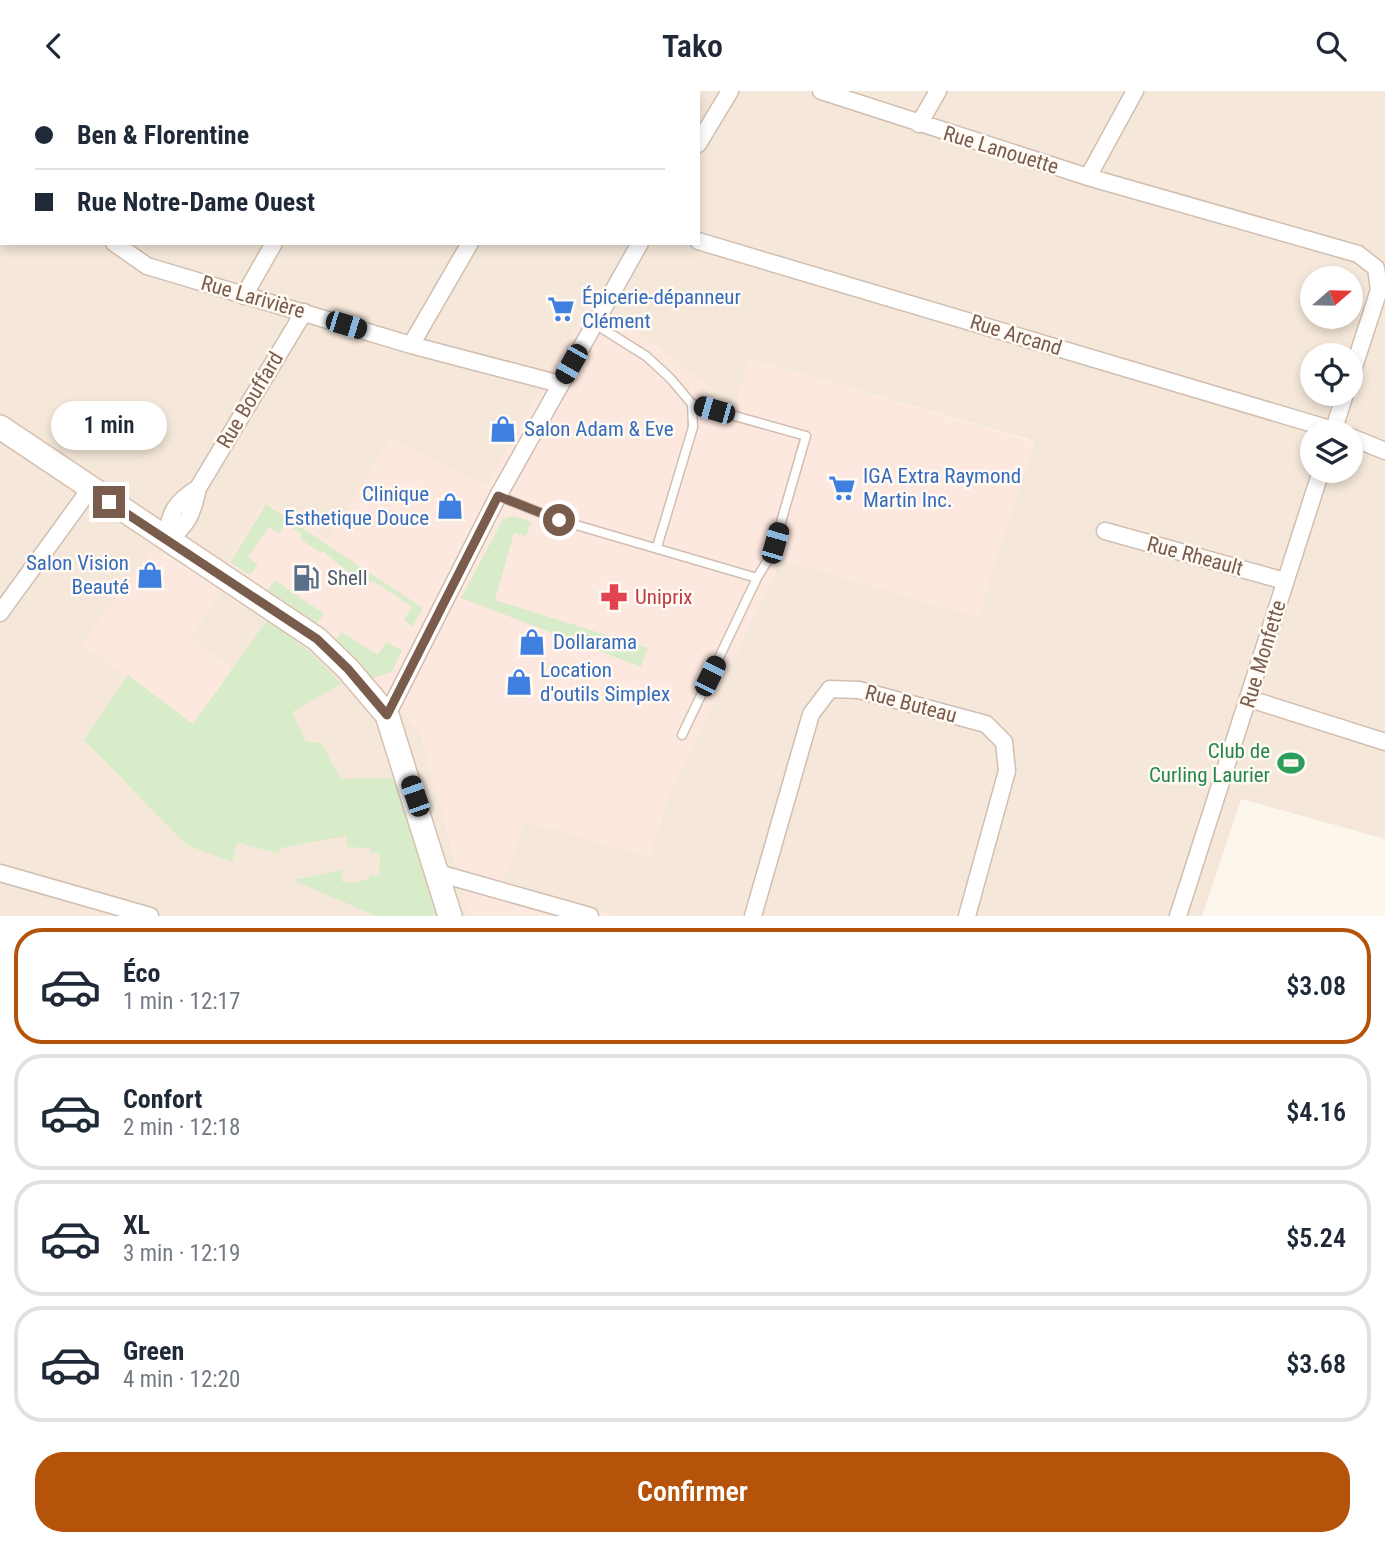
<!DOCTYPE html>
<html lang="fr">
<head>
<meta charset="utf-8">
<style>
	body { margin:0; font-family:"Roboto Condensed",sans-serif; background:#f2f2f3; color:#1f2937; height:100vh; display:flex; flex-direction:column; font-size:26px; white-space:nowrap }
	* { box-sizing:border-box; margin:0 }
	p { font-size:23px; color:#747a83 }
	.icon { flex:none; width:38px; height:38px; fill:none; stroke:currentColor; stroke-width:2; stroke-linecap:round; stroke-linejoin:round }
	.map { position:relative; height:825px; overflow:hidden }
	.panel { display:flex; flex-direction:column; background:#fff; flex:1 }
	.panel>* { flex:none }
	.guide { position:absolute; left:0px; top:0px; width:700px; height:154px; box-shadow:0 4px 10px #0003; display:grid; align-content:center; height:154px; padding:0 35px; background:#fff }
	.needle { width:46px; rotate:70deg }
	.controls { position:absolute; left:1300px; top:175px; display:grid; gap:14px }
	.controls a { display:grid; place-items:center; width:63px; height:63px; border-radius:50%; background:#fff; box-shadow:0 4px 10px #0003; font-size:35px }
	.end { position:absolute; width:32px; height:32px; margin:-16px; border:9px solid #7a5c4d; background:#fff; box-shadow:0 0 0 4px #fff }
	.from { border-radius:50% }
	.bubble { position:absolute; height:49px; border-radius:24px; background:#fff; box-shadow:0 4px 10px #0003; font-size:23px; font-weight:600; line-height:49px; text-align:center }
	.car { position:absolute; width:21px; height:42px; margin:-21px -10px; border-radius:9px; box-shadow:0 0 5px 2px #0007; background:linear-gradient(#222 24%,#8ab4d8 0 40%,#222 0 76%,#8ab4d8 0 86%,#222 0) }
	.guide b { display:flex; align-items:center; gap:24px; height:66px; font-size:26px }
	.guide b+b { border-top:2px solid #e0e1e3 }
	.guide i { width:18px; height:18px; background:#1f2937 }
	ul { padding:12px 0 0; list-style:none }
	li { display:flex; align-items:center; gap:21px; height:116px; margin:0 14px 10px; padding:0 21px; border:4px solid #e0e1e3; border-radius:28px }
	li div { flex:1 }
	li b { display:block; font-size:26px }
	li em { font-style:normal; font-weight:600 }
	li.selected { border-color:#b45309 }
	li>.icon { width:63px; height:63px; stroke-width:1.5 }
	.primary-button { display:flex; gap:14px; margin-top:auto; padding:14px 35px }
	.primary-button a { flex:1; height:80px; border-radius:28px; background:#b45309; color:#fff; font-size:28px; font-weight:600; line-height:80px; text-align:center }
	header { display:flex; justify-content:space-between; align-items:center; height:91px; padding:0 35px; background:#fff; font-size:32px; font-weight:600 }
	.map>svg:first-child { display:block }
</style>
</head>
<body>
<header><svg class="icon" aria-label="back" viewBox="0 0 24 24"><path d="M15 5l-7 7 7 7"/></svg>Tako<svg class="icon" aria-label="search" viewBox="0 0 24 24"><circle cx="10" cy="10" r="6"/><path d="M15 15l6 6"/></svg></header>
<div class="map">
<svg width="1385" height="825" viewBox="0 0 1385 825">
	<rect width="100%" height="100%" fill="#fdf6ec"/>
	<path fill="#f5e8da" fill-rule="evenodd" d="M 173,0 L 1385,0 L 1385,748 L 1241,708 L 1202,825 L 615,825 L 503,790 L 524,729 L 649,766 L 669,704 L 781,468 L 978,526 L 1034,350 L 750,268 L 737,313 L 708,303 L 486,396 L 390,348 L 330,449 L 227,473 L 324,539 L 373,586 L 421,642 L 470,825 L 0,825 L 0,70 L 2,152 L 698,152 L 698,2 ZM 1312,187 L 1351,187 L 1351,226 L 1312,226 ZM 1312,264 L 1351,264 L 1351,303 L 1312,303 ZM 1312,341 L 1351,341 L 1351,380 L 1312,380 ZM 160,461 L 222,499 L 189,546 L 231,578 L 193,633 L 82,553 Z"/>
	<path fill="#fde8e0" d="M 588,215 L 620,227 L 710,296 L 709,303 L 736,313 L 749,268 L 1034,351 L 978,526 L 781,468 L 669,704 L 649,766 L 524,730 L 503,790 L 615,825 L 470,825 L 421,642 L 373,586 L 324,539 L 227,473 L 265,410 L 330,449 L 390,348 L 486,395 Z
		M 153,458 L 222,499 L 189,546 L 231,578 L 193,633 L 81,553 Z"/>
	<path fill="#d8ecc9" d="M 266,413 L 423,517 L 412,536 L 404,529 L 412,516 L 380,494 L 348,481 L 323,460 L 321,462 L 300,448 L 302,444 L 285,432 L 279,443 L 269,436 L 248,466 L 258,474 L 250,484 L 230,472 Z
		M 513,425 L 531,431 L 526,445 L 514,442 L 495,509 L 648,557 L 641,576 L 461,507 L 503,428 Z
		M 275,489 L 324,523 L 317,533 L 268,499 Z
		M 268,528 L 316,566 L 341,593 L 292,621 L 306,651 L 321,652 L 341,688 L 394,687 L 436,825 L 376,825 L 293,789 L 342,779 L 342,791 L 359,792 L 360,789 L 369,790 L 369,784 L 379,785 L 380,763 L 371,762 L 370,757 L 347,756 L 346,745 L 280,757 L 279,763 L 237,751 L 232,771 L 187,754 L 84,649 L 128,584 L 193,633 Z
		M 342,541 L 378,564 L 386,551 L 402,559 L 392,581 L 373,587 L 336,549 Z"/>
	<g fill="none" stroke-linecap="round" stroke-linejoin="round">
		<defs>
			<path id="lane" d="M 595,233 L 646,265 L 670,287 L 692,313 L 806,345 L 772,462 L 757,487
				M 498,405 L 559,429 L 757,487 L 682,644
				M 657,456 L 693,336 L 692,313"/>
			<path id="street" d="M 821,0 L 1088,86 L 1358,163 L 1376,177 L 1379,199 L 1351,285
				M 172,2 L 173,0
				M 363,2 L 364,0
				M 558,2 L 559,0
				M 919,33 L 938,0
				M 698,53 L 730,0
				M 0,70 L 2,72
				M 1088,86 L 1135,0
				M 698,150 L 1340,341
				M 114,152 L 147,175 L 411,254 L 560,293
				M 244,205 L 274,152
				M 411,254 L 470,152
				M 1333,341 L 1345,303
				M 1351,346 L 1385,360
				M 1105,440 L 1285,490
				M 166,449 C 188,436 193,421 198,397 L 304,221
				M 166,449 C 169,422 175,411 198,397
				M 0,522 L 90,398
				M 1250,608 L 1385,651
				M 387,624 L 498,405 L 640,152
				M 0,782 L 150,825
				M 438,782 L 590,825
				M 753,825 L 811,623 L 830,598 L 859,599 L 986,633 L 1004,651 L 1007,680 L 967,825
				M 1178,825 L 1321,380"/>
			<path id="secondary" d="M 0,336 L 317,548 L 348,578 L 387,624 L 450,825"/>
		</defs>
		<use href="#lane" stroke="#d1beb0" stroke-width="11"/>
		<use href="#street" stroke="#d1beb0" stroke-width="19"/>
		<use href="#secondary" stroke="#d6c0b0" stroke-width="26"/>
		<use href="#lane" stroke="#fff" stroke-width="8"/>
		<use href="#street" stroke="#fff" stroke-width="16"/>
		<use href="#secondary" stroke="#fff" stroke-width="23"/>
	</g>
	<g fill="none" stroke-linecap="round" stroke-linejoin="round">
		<path stroke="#7a5c4d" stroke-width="9" d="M 109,411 L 317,548 L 348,578 L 387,624 L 498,405 L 559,429"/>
	</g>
	<defs>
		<symbol id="supermarket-bare" viewBox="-9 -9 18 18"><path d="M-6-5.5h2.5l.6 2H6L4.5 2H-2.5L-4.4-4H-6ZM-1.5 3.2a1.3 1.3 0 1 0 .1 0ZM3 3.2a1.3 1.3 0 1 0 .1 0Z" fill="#3f7fe0" stroke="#fffaf3" stroke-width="2.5" paint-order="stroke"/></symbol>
		<symbol id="shop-bare" viewBox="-9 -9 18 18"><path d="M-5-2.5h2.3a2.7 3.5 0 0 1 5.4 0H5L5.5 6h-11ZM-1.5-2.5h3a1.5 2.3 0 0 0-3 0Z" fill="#3f7fe0" stroke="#fffaf3" stroke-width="2.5" paint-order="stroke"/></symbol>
		<symbol id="fuel-bare" viewBox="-9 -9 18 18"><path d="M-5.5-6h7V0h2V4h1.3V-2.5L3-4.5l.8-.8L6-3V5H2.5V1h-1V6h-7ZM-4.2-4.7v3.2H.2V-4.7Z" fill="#5c6f8a" stroke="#fffaf3" stroke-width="2.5" paint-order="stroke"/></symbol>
		<symbol id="pharmacy-bare" viewBox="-9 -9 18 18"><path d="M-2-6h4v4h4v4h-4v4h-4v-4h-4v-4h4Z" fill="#e0444e" stroke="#fffaf3" stroke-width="2.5" paint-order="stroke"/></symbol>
		<symbol id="stadium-bare" viewBox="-9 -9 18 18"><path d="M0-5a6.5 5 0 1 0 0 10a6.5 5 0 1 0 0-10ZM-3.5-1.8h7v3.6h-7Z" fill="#2e9e5b" stroke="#fffaf3" stroke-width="2.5" paint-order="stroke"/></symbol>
	</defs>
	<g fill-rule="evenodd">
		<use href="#supermarket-bare" x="542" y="199" width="38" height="38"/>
		<use href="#shop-bare" x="484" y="319" width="38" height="38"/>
		<use href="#supermarket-bare" x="823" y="378" width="38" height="38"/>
		<use href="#shop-bare" x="431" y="396" width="38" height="38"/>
		<use href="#shop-bare" x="131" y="465" width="38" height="38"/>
		<use href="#fuel-bare" x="287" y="468" width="38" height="38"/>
		<use href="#pharmacy-bare" x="595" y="487" width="38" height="38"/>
		<use href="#shop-bare" x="513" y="532" width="38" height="38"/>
		<use href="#shop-bare" x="500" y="572" width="38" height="38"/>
		<use href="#stadium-bare" x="1272" y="653" width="38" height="38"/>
	</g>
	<g text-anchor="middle" stroke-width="5" stroke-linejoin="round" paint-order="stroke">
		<g font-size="21" fill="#7a5c4d" stroke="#fffaf3">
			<text transform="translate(1001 59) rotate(17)" y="7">Rue Lanouette</text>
			<text transform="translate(253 206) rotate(16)" y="7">Rue Larivière</text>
			<text transform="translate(1016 244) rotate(17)" y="7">Rue Arcand</text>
			<text transform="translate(250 309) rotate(-59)" y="7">Rue Bouffard</text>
			<text transform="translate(1195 465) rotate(15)" y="7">Rue Rheault</text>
			<text transform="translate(1263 563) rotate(-73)" y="7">Rue Monfette</text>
			<text transform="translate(911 613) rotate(15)" y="7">Rue Buteau</text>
		</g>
		<g font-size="21" fill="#366cbe" stroke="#fffaf3" text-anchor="start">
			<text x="582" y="213">Épicerie-dépanneur<tspan x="582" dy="24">Clément</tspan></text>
			<text x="524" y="345">Salon Adam &amp; Eve</text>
			<text x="863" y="392">IGA Extra Raymond<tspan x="863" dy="24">Martin Inc.</tspan></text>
			<text x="429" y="410" text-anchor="end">Clinique<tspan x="429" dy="24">Esthetique Douce</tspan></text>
			<text x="129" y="479" text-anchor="end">Salon Vision<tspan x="129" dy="24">Beauté</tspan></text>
			<text x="553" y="558">Dollarama</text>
			<text x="540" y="586">Location<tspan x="540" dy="24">d'outils Simplex</tspan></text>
		</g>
		<g font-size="21" fill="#4e5e75" stroke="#fffaf3" text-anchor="start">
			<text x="327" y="494">Shell</text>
		</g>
		<g font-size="21" fill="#be3a42" stroke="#fffaf3" text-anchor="start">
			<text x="635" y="513">Uniprix</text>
		</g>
		<g font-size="21" fill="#27864d" stroke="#fffaf3" text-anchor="end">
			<text x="1270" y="667">Club de<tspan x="1270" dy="24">Curling Laurier</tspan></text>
		</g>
	</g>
</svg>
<div class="controls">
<a><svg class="needle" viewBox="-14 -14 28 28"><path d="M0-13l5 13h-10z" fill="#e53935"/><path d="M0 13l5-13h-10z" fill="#747a83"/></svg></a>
<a><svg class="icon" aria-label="locate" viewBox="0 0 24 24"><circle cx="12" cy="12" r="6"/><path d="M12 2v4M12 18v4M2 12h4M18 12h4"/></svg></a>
<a><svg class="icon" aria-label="layers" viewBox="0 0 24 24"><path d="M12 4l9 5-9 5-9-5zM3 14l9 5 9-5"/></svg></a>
</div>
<i class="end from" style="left:559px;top:429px"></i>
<i class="end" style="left:109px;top:411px"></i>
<div class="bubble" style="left:51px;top:310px;width:116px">1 min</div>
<i class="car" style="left:346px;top:234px;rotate:107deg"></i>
<i class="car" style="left:571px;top:273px;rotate:210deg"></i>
<i class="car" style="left:714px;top:319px;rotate:286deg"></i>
<i class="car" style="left:775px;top:452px;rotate:16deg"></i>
<i class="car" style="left:710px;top:585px;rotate:26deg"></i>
<i class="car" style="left:415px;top:705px;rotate:341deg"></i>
<div class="guide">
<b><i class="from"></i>Ben &amp; Florentine</b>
<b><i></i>Rue Notre-Dame Ouest</b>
</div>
</div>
<section class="panel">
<ul>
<li class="selected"><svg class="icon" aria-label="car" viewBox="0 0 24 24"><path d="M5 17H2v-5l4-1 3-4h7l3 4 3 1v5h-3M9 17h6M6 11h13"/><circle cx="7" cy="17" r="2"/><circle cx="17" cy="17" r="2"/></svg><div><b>Éco</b><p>1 min · 12:17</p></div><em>$3.08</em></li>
<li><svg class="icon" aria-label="car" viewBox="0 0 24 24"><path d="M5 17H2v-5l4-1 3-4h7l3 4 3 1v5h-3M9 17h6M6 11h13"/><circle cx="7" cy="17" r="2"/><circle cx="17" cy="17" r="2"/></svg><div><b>Confort</b><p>2 min · 12:18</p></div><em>$4.16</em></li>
<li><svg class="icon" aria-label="car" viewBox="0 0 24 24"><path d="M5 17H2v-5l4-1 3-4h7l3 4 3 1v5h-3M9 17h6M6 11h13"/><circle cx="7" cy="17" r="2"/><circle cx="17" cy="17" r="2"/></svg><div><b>XL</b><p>3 min · 12:19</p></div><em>$5.24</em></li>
<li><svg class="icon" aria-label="car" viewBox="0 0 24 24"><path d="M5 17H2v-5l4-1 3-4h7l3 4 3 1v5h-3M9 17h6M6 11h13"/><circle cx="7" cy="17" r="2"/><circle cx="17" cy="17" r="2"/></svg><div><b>Green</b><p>4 min · 12:20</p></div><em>$3.68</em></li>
</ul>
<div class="primary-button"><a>Confirmer</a></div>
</section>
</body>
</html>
